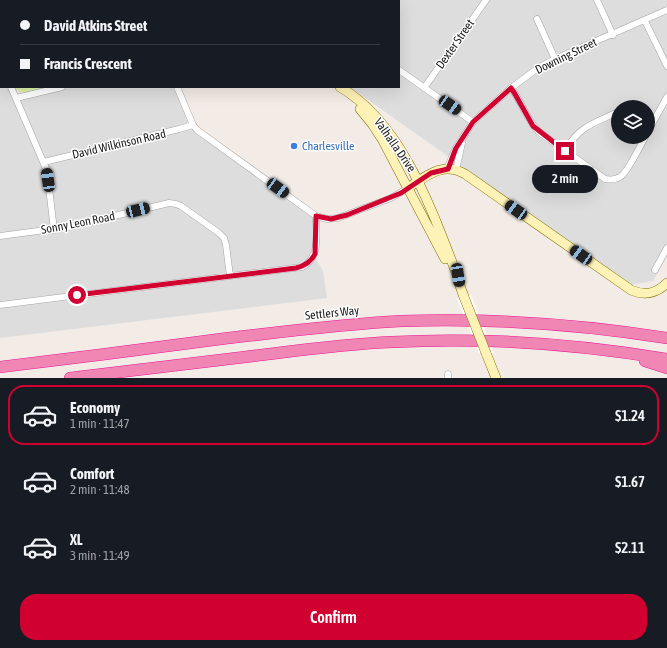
<!DOCTYPE html>
<html lang="en">
<head>
<meta charset="utf-8">
<style>
	body { margin:0; font-family:"Asap Condensed",sans-serif; background:#242831; color:#f1f3f6; height:100vh; display:flex; flex-direction:column; font-size:15px; white-space:nowrap }
	* { box-sizing:border-box; margin:0 }
	p { font-size:13px; color:#9ea1a6 }
	.icon { flex:none; width:22px; height:22px; fill:none; stroke:currentColor; stroke-width:2; stroke-linecap:round; stroke-linejoin:round }
	.map { position:relative; height:378px; overflow:hidden }
	.panel { display:flex; flex-direction:column; background:#171b24; flex:1 }
	.panel>* { flex:none }
	.hud { position:absolute; left:0px; top:0px; width:400px; height:88px; box-shadow:0 4px 16px #0002; display:grid; align-content:center; height:88px; padding:0 20px; background:#171b24 }
	.buttons { position:absolute; left:611px; top:100px; display:grid; gap:8px }
	.buttons a { display:grid; place-items:center; width:44px; height:44px; border-radius:50%; background:#171b24; box-shadow:0 4px 16px #0002; font-size:20px }
	.end { position:absolute; width:18px; height:18px; margin:-9px; border:5px solid #d00030; background:#fff; box-shadow:0 0 0 2px #fff }
	.from { border-radius:50% }
	.bubble { position:absolute; height:28px; border-radius:14px; background:#171b24; box-shadow:0 4px 16px #0002; font-size:13px; font-weight:600; line-height:28px; text-align:center }
	.car { position:absolute; width:12px; height:24px; margin:-12px -6px; border-radius:5px; box-shadow:0 0 3px 1px #0007; background:linear-gradient(#222 24%,#8ab4d8 0 40%,#222 0 76%,#8ab4d8 0 86%,#222 0) }
	.hud b { display:flex; align-items:center; gap:14px; height:38px; font-size:15px }
	.hud b+b { border-top:1px solid #363941 }
	.hud i { width:10px; height:10px; background:#f1f3f6 }
	ul { padding:7px 0 0; list-style:none }
	li { display:flex; align-items:center; gap:12px; height:60px; margin:0 8px 6px; padding:0 12px; border:2px solid transparent; border-radius:16px }
	li div { flex:1 }
	li b { display:block; font-size:15px }
	li em { font-style:normal; font-weight:600 }
	li.selected { border-color:#d00030 }
	li>.icon { width:36px; height:36px; stroke-width:1.5 }
	.action { display:flex; gap:8px; margin-top:auto; padding:8px 20px }
	.action a { flex:1; height:46px; border-radius:16px; background:#d00030; color:#fff; font-size:16px; font-weight:600; line-height:46px; text-align:center }
	.map>svg:first-child { display:block }
</style>
</head>
<body>
<div class="map">
<svg width="667" height="378" viewBox="0 0 667 378">
	<rect width="100%" height="100%" fill="#f2ebe6"/>
	<path fill="#dedddd" fill-rule="evenodd" d="M 227,0 L 667,0 L 667,256 L 653,281 L 630,285 L 350,87 L 399,87 L 399,1 ZM 618,107 L 648,107 L 648,137 L 618,137 Z
		M 0,63 L 1,87 L 11,87 L 16,99 L 64,87 L 176,87 L 192,124 L 317,217 L 314,256 L 323,271 L 327,298 L 0,338 Z"/>
	<path fill="#dcf0a7" d="M 0,0 L 198,0 L 198,1 L 1,1 L 1,57 Z
		M 14,87 L 47,87 C 37,90 22,97 14,87 Z"/>
	<path fill="#fff" d="M 471,295 L 494,353 L 479,353 L 457,299 Z"/>
	<g fill="none" stroke-linecap="round" stroke-linejoin="round">
		<defs>
			<path id="street" d="M 299,0 L 301,1
				M 597,0 L 613,35
				M 305,1 L 306,0
				M 395,1 L 396,0
				M 537,19 L 555,59
				M 645,21 L 667,66
				M 0,62 L 1,64
				M 399,70 L 473,122
				M 11,87 L 47,171 L 54,230
				M 177,87 L 193,125 L 197,130 L 316,216 L 327,219 L 338,218 L 391,198 L 408,188
				M 424,88 L 486,0
				M 511,88 C 522,102 526,119 539,132 L 605,179 C 610,180 615,180 620,177 C 628,172 640,146 645,137
				M 16,98 L 62,87
				M 648,131 L 667,97
				M 565,151 C 579,126 594,123 618,112
				M 44,162 L 179,129 L 193,125
				M 447,169 L 456,148 L 473,122 L 511,88 L 538,68 L 555,59 L 667,10
				M 456,170 L 462,143
				M 0,236 L 68,227 L 169,203 L 176,204 L 181,206 L 219,233 L 224,238 L 226,245 L 230,276
				M 655,270 L 667,248
				M 0,305 L 302,267 C 321,258 316,233 316,216
				M 448,374 L 448,378"/>
			<path id="secondary" d="M 202,0 L 202,1
				M 216,0 L 217,1
				M 340,87 C 403,124 432,211 457,275 L 459,283 L 464,297
				M 360,109 L 373,125 L 382,139 L 445,259
				M 408,188 C 426,176 443,161 465,174 L 631,290 C 645,296 656,294 667,283
				M 486,353 L 496,378"/>
			<path id="highway" d="M 645,361 L 667,368
				M 0,367 C 74,358 147,349 221,339 C 281,332 341,324 402,321 C 491,318 579,324 667,338
				M 70,378 C 129,371 187,364 245,357 C 294,351 343,344 392,342 C 484,337 577,344 667,359"/>
		</defs>
		<use href="#street" stroke="#a4a4a4" stroke-width="7"/>
		<use href="#secondary" stroke="#7e6f00" stroke-width="10"/>
		<use href="#highway" stroke="#ed1591" stroke-width="12"/>
		<use href="#street" stroke="#fff" stroke-width="6"/>
		<use href="#secondary" stroke="#fff2b6" stroke-width="9"/>
		<use href="#highway" stroke="#f086b3" stroke-width="11"/>
		<defs>
			<path id="secondary-bridge" d="M 464,297 L 486,353"/>
		</defs>
		<use href="#secondary-bridge" stroke="#7e6f00" stroke-width="10" stroke-linecap="butt"/>
		<use href="#secondary-bridge" stroke="#fff2b6" stroke-width="9"/>
	</g>
	<g fill="none" stroke-linecap="round" stroke-linejoin="round">
		<path stroke="#d00030" stroke-width="5" d="M 77,295 L 296,268 C 305,266 311,262 315,254 L 316,216 L 331,219 L 347,215 L 401,193 L 431,173 L 448,169 L 456,148 L 473,122 L 511,88 L 515,94 L 533,126 L 565,151"/>
	</g>
	<circle fill="#3f7fe0" stroke="#fff" stroke-width="1.5" cx="294" cy="146" r="4"/>
	<g text-anchor="middle" stroke-width="3" stroke-linejoin="round" paint-order="stroke">
		<g font-size="12" fill="#202020" stroke="#fff">
			<text transform="translate(455 44) rotate(-55)" y="4">Dexter Street</text>
			<text transform="translate(566 56) rotate(-26)" y="4">Downing Street</text>
			<text transform="translate(119 144) rotate(-13)" y="4">David Wilkinson Road</text>
			<text transform="translate(395 145) rotate(55)" y="4">Valhalla Drive</text>
			<text transform="translate(78 223) rotate(-11)" y="4">Sonny Leon Road</text>
			<text transform="translate(332 313) rotate(-6)" y="4">Settlers Way</text>
		</g>
		<g font-size="12" fill="#366cbe" stroke="#fff" text-anchor="start">
			<text x="302" y="150">Charlesville</text>
		</g>
	</g>
</svg>
<div class="buttons">
<a><svg class="icon" aria-label="layers" viewBox="0 0 24 24"><path d="M12 4l9 5-9 5-9-5zM3 14l9 5 9-5"/></svg></a>
</div>
<i class="end from" style="left:77px;top:295px"></i>
<i class="end" style="left:565px;top:151px"></i>
<div class="bubble" style="left:532px;top:165px;width:66px">2 min</div>
<i class="car" style="left:450px;top:105px;rotate:124deg"></i>
<i class="car" style="left:48px;top:180px;rotate:352deg"></i>
<i class="car" style="left:278px;top:188px;rotate:126deg"></i>
<i class="car" style="left:138px;top:210px;rotate:76deg"></i>
<i class="car" style="left:516px;top:210px;rotate:305deg"></i>
<i class="car" style="left:581px;top:255px;rotate:305deg"></i>
<i class="car" style="left:458px;top:275px;rotate:171deg"></i>
<div class="hud">
<b><i class="from"></i>David Atkins Street</b>
<b><i></i>Francis Crescent</b>
</div>
</div>
<section class="panel">
<ul>
<li class="selected"><svg class="icon" aria-label="car" viewBox="0 0 24 24"><path d="M5 17H2v-5l4-1 3-4h7l3 4 3 1v5h-3M9 17h6M6 11h13"/><circle cx="7" cy="17" r="2"/><circle cx="17" cy="17" r="2"/></svg><div><b>Economy</b><p>1 min · 11:47</p></div><em>$1.24</em></li>
<li><svg class="icon" aria-label="car" viewBox="0 0 24 24"><path d="M5 17H2v-5l4-1 3-4h7l3 4 3 1v5h-3M9 17h6M6 11h13"/><circle cx="7" cy="17" r="2"/><circle cx="17" cy="17" r="2"/></svg><div><b>Comfort</b><p>2 min · 11:48</p></div><em>$1.67</em></li>
<li><svg class="icon" aria-label="car" viewBox="0 0 24 24"><path d="M5 17H2v-5l4-1 3-4h7l3 4 3 1v5h-3M9 17h6M6 11h13"/><circle cx="7" cy="17" r="2"/><circle cx="17" cy="17" r="2"/></svg><div><b>XL</b><p>3 min · 11:49</p></div><em>$2.11</em></li>
</ul>
<div class="action"><a>Confirm</a></div>
</section>
</body>
</html>
